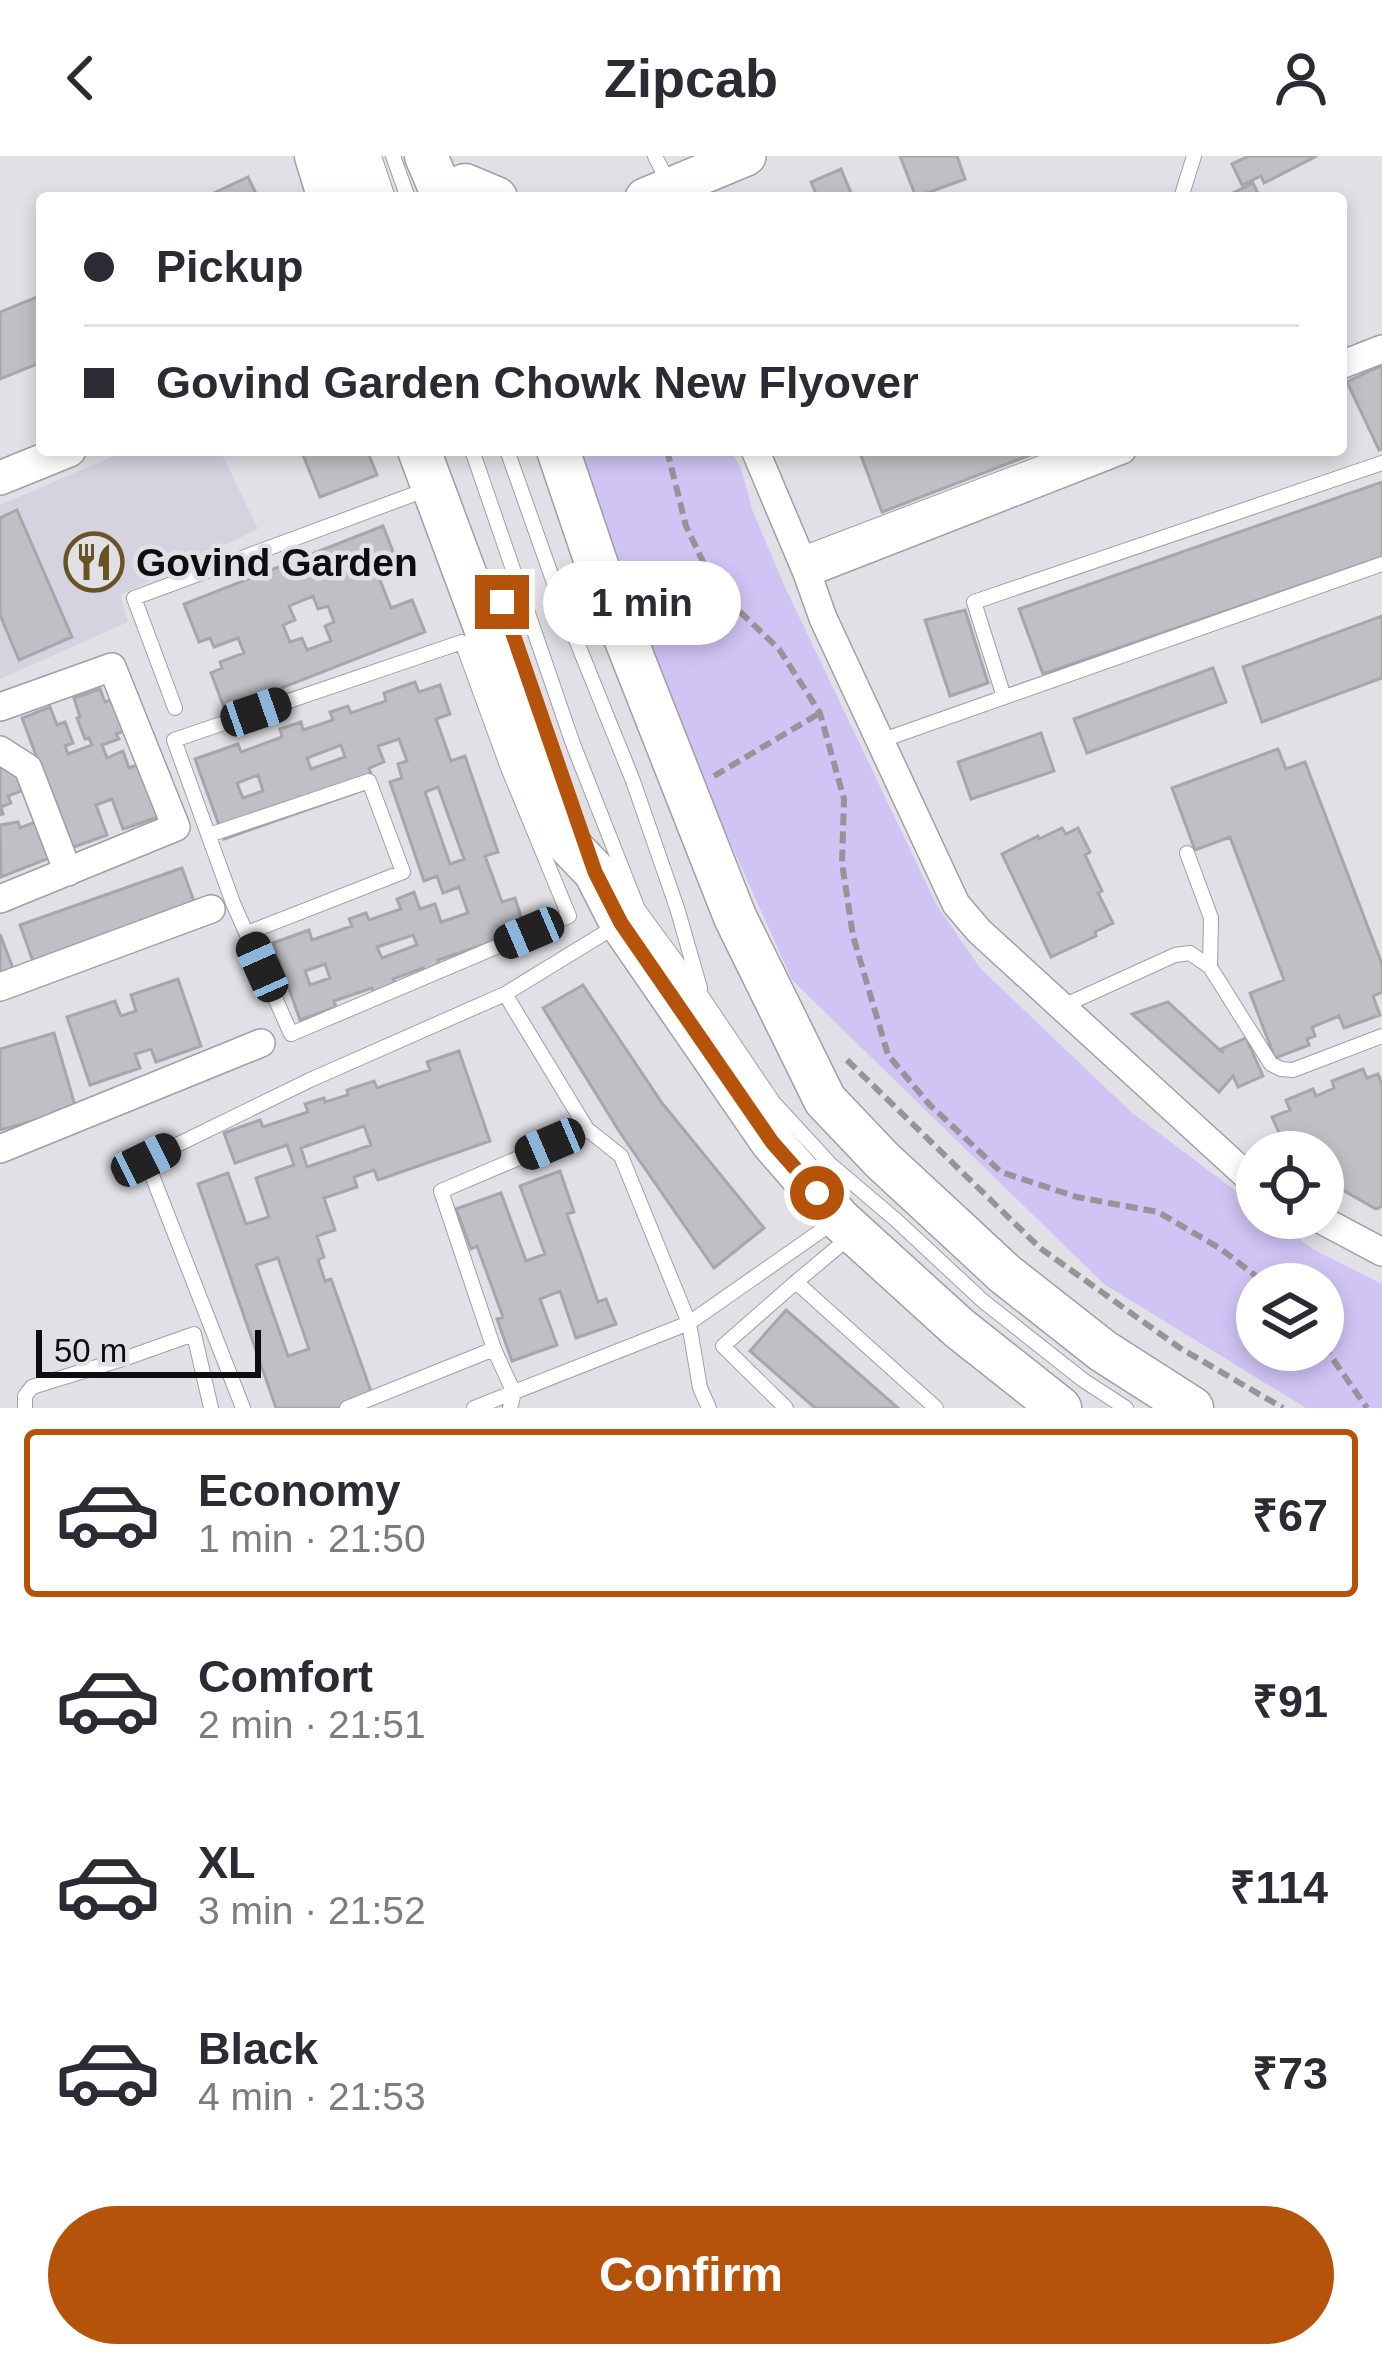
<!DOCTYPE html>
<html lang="en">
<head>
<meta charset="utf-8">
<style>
	body { margin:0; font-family:Helvetica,sans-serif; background:#f7f7f7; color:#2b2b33; height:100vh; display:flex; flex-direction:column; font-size:45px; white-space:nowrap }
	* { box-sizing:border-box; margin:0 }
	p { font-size:39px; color:#7c7c81 }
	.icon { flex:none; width:66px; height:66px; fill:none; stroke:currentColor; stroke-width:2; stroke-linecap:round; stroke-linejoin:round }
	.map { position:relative; height:1252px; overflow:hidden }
	.side { display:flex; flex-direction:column; background:#fff; flex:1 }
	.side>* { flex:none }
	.guide { position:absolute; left:36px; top:36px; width:1311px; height:264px; border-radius:12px; box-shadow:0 6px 18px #0003; display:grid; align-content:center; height:264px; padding:0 48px; background:#fff }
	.controls { position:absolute; left:1236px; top:975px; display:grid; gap:24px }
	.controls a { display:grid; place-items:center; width:108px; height:108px; border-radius:50%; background:#fff; box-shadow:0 6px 18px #0003; font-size:60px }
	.scale { position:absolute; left:36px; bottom:30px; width:225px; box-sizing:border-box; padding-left:12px; border:6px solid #0d0c0e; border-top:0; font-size:33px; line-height:42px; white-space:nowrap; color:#0d0c0e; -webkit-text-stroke:9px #e1e0e6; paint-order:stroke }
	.end { position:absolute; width:54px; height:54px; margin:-27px; border:15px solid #b45309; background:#fff; box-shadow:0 0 0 6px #fff }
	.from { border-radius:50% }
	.bubble { position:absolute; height:84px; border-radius:42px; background:#fff; box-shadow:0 6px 18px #0003; font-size:39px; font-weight:700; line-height:84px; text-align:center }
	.car { position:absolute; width:36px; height:72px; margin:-36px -18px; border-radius:15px; box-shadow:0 0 9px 3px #0007; background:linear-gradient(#222 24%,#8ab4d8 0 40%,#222 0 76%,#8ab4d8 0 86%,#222 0) }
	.guide b { display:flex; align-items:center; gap:42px; height:114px; font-size:45px }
	.guide b+b { border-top:3px solid #e1e1e2 }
	.guide i { width:30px; height:30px; background:#2b2b33 }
	ul { padding:21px 0 0; list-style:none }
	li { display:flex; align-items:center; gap:36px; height:168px; margin:0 24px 18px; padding:0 24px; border:6px solid transparent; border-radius:12px }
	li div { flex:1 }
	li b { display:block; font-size:45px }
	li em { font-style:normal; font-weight:700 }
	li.on { border-color:#b45309 }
	li>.icon { width:108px; height:108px; stroke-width:1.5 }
	.button { display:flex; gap:24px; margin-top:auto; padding:24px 48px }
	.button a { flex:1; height:138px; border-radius:72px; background:#b45309; color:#fff; font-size:48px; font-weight:700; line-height:138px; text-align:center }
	header { display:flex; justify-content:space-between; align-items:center; height:156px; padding:0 48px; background:#fff; font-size:54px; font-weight:700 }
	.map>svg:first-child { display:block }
</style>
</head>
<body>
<header><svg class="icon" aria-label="back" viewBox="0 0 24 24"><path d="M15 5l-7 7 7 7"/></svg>Zipcab<svg class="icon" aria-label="person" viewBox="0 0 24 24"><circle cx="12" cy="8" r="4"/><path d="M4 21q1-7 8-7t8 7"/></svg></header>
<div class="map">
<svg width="1382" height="1252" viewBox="0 0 1382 1252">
	<rect width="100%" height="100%" fill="#e1e0e6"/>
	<path fill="#d6d3e1" d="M 128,294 L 220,294 L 258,373 L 120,439 L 128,466 L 0,523 L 0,349 Z"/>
	<path fill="#d0c4f5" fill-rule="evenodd" d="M 579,294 L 731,294 L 741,313 L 753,356 L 785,431 L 936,748 L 980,812 L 1131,956 L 1257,1051 L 1257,1062 L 1272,1062 L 1314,1094 L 1382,1128 L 1382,1252 L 1306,1252 L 1104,1128 L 792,824 L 672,557 ZM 1257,1128 L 1323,1128 L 1323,1194 L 1257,1194 Z"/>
	<path fill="#c0bfc5" stroke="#a7a6ac" stroke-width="3" fill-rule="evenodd" d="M 900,0 L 957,0 L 965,23 L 916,41 Z
		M 1249,0 L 1317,0 L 1264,27 L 1261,20 L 1242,29 L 1232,8 Z
		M 841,13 L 853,42 L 818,42 L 811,26 Z
		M 248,21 L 258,42 L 203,42 Z
		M 1253,27 L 1260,42 L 1223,42 Z
		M 42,139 L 42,206 L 0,223 L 0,156 Z
		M 1382,209 L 1382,293 L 1379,294 L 1347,226 Z
		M 301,294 L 367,294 L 377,319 L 320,341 Z
		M 859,294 L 1043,294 L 882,356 Z
		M 1382,326 L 1382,401 L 1043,518 L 1019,453 Z
		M 17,354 L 72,481 L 19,504 L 0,459 L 0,362 Z
		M 383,370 L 401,416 L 380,424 L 391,452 L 412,444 L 425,476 L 225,554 L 211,517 L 222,512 L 220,506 L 244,497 L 238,482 L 214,491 L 210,482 L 199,486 L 184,448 ZM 313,440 L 318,453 L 328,450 L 334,466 L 325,470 L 331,485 L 307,494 L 302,482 L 290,486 L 283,469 L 295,464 L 289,450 Z
		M 965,454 L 988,527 L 950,540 L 925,464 Z
		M 1382,460 L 1382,522 L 1262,566 L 1243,511 Z
		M 1213,512 L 1226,546 L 1087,597 L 1074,563 Z
		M 415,526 L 419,536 L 440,529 L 450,558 L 436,563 L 451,605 L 465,600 L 498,696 L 485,700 L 502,746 L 515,742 L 524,770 L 504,776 L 509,790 L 483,799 L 480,790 L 438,804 L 441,814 L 426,819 L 423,812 L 393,823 L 396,830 L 374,838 L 372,832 L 334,845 L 336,851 L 300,864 L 273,787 L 309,774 L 312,784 L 352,770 L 349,763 L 366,757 L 369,764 L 401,753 L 397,743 L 414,736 L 420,753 L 435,748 L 441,766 L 468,757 L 459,731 L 443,737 L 437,720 L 424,725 L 390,626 L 402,622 L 398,608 L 407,605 L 399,583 L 378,590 L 384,606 L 369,612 L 375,630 L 224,683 L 195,603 L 238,588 L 241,596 L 282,581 L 280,573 L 301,566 L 303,574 L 333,564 L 330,556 L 348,550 L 351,557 L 386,545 L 384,537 ZM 341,589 L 345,601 L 311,613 L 307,602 ZM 258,619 L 263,635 L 243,642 L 237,627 ZM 438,631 L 464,703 L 450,708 L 425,636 ZM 413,779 L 417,789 L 382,802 L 377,791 ZM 325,808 L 330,822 L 310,829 L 305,815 Z
		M 100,533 L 105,546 L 120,541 L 132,572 L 116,578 L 119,583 L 102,589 L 107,602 L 123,595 L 129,612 L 145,606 L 164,659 L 123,673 L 112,643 L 96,649 L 107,679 L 71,692 L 22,562 L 50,551 L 57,569 L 65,566 L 73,587 L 65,590 L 68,598 L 92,589 L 89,582 L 85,583 L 77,562 L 80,561 L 74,542 Z
		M 1041,577 L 1054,615 L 971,643 L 958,606 Z
		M 1278,593 L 1286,613 L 1305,606 L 1382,808 L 1382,836 L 1373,840 L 1380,859 L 1344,872 L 1339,860 L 1312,871 L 1315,880 L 1307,883 L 1309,889 L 1275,902 L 1250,837 L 1284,824 L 1230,681 L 1195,694 L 1172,632 Z
		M 15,606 L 26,633 L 8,640 L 11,647 L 1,651 L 3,658 L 0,659 L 0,612 Z
		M 38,665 L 52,701 L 1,721 L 0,669 L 18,666 L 20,672 Z
		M 1062,672 L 1066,678 L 1078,672 L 1090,696 L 1085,699 L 1102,735 L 1098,737 L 1113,767 L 1095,776 L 1096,780 L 1051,801 L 1002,698 L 1038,680 L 1039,683 Z
		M 182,712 L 196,751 L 34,808 L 20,769 Z
		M 0,778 L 14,815 L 0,821 Z
		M 178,823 L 201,890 L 156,906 L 151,893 L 135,898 L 140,912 L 90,929 L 67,861 L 115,845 L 121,860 L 136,855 L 131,839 Z
		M 583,829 L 662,947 L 764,1072 L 714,1112 L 619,975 L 543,852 Z
		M 1168,846 L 1223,897 L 1221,893 L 1246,882 L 1263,920 L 1238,931 L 1233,920 L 1219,936 L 1132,858 Z
		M 54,877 L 76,953 L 0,974 L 0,893 Z
		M 459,895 L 490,985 L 378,1024 L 374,1014 L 354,1021 L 357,1031 L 324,1042 L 335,1074 L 317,1080 L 324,1101 L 318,1104 L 325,1125 L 331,1123 L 373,1241 L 341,1252 L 276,1252 L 198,1028 L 228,1017 L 246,1068 L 269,1061 L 256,1022 L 294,1009 L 287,989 L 235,1007 L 224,977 L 260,964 L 263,971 L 308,956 L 305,948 L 324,942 L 325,946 L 348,939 L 347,934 L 374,925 L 377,932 L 430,914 L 427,906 ZM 364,970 L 371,989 L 307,1011 L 301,992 ZM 278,1102 L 309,1193 L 288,1200 L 256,1109 Z
		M 1363,913 L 1367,922 L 1378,918 L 1382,928 L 1382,1050 L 1376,1053 L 1323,1023 L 1323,996 L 1288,996 L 1272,961 L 1290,954 L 1286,944 L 1313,933 L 1316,940 L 1334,932 L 1332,925 Z
		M 560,1015 L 574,1056 L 567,1058 L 598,1146 L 606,1143 L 616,1168 L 576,1182 L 560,1135 L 540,1143 L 557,1189 L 512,1205 L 497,1163 L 503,1161 L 477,1090 L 471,1093 L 456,1053 L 501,1037 L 526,1105 L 545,1098 L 520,1030 Z
		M 786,1154 L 898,1252 L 815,1252 L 750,1195 Z"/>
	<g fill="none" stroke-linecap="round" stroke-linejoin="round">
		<defs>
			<path id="service" d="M 374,0 L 388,42
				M 393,0 L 408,42
				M 655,0 L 669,28
				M 1181,42 L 1194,0
				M 472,294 L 573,588 L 638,753 L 703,842 L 773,946 L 830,1008 L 896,1064 L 983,1145 L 1083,1224 L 1126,1252
				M 507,294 L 560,444 L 633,625 L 677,752 L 700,832
				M 799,399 L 1075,294
				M 462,486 L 508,612 L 569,760 L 291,878 L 233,747 L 174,584 Z
				M 1004,541 L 974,446 L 1382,307
				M 175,552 L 134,442 L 428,333
				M 880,585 L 1382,408
				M 209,679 L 369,625 L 403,716 L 247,777
				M 1187,697 L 1211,762 L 1210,811
				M 505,838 L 587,973 L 621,1000 L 689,1167 L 700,1232 L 709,1252
				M 1063,850 L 1175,799 L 1190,797 L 1210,811 L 1271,908 L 1281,913 L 1293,914 L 1382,880
				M 851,1080 L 796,1126 L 936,1252
				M 25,1252 L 25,1240 L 32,1231 L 129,1201 L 194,1178 L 211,1252
				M 243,1252 L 146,1004 L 310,924 L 505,838 L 616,770
				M 347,1252 L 494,1193
				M 474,1252 L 689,1167 L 835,1065
				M 510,1252 L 514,1237 L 494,1193 L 441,1035 L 587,973
				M 786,1252 L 723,1190 L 796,1126"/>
			<path id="minor" d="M 1341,209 L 1382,193
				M 755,294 L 807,417 L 823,462 L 956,748 L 979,775 L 1257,1029
				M 807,417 L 1122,294
				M 0,551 L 112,511 L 176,671 L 0,743
				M 0,594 L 28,612 L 68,716
				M 0,831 L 211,753
				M 0,993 L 261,887
				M 1318,1062 L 1382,1096"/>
			<path id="tertiary" d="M 0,322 L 69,294"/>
			<path id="secondary" d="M 645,42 L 746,0"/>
			<path id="primary" d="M 316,0 L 329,42
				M 346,0 L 360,42
				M 426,0 L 444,42
				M 465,29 L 496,42
				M 419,294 L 534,603 L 570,690 L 595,716 L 621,767 L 772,986 L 839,1063 L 959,1172 L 1060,1252
				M 558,294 L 600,418 L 735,761 L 825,944 L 882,1004 L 1005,1118 L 1103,1195 L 1192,1252"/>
		</defs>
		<use href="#service" stroke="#a09fa5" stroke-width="16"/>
		<use href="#minor" stroke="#a09fa5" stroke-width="30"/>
		<use href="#tertiary" stroke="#a09fa5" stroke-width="36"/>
		<use href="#secondary" stroke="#a09fa5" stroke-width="42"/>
		<use href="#primary" stroke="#a09fa5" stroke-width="45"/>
		<path stroke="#959498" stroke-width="6" stroke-dasharray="12 6" stroke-linecap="butt" d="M 667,294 L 686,370 L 706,412 L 735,451 L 779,493 L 820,557 L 844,643 L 842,707 L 853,780 L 888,899 L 929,948 L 1001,1016 L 1077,1041 L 1158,1056 L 1221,1093 L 1266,1128
			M 714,620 L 820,557
			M 847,904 L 1040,1092 L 1180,1192 L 1283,1252
			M 1323,1189 L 1367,1252"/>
		<use href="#service" stroke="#fff" stroke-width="14"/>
		<use href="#minor" stroke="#fff" stroke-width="27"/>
		<use href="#tertiary" stroke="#fff" stroke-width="33"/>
		<use href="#secondary" stroke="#fff" stroke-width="39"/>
		<use href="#primary" stroke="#fff" stroke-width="42"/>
	</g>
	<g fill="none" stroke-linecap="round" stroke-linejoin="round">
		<path stroke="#b45309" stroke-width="15" d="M 502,446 L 595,716 L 621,767 L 772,986 L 817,1037"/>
	</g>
	<defs>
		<symbol id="restaurant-ring" viewBox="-11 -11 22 22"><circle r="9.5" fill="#e1e0e6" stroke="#685423" stroke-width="1.5"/><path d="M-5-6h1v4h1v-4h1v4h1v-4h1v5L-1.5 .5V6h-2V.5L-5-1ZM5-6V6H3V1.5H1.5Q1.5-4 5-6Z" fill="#685423"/></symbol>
	</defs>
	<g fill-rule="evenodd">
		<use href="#restaurant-ring" x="61" y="373" width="66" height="66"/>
	</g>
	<g text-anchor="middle" stroke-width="9" stroke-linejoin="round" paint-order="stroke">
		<g font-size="39" font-weight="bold" fill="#0d0c0e" stroke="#e1e0e6" text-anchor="start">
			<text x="136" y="420">Govind Garden</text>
		</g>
	</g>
</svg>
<div class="controls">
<a><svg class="icon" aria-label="locate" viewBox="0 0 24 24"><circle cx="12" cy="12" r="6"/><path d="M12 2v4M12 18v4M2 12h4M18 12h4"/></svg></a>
<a><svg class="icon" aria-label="layers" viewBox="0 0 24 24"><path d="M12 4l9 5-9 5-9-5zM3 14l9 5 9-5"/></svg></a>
</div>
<div class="scale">50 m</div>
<i class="end from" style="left:817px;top:1037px"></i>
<i class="end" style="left:502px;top:446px"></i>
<div class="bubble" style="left:543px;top:405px;width:198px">1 min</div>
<i class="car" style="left:256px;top:556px;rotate:71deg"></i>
<i class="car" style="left:529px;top:777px;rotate:247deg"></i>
<i class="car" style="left:262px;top:811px;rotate:336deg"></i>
<i class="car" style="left:550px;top:988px;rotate:247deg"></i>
<i class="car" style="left:146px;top:1004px;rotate:64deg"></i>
<div class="guide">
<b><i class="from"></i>Pickup</b>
<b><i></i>Govind Garden Chowk New Flyover</b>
</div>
</div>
<section class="side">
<ul>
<li class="on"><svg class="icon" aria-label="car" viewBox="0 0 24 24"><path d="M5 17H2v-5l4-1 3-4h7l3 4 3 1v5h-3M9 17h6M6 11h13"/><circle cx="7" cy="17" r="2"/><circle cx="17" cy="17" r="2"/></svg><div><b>Economy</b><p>1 min · 21:50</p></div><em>₹67</em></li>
<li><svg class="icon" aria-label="car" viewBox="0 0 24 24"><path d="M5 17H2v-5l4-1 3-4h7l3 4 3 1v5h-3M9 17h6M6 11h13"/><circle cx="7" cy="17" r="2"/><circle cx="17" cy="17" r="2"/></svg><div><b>Comfort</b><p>2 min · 21:51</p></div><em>₹91</em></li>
<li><svg class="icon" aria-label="car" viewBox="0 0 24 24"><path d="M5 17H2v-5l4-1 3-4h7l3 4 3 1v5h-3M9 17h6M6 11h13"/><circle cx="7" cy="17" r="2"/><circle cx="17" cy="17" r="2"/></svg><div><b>XL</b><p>3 min · 21:52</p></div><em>₹114</em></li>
<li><svg class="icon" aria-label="car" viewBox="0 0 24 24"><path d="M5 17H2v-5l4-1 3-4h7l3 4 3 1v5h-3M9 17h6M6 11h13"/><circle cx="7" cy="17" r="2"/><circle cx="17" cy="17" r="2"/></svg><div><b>Black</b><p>4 min · 21:53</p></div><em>₹73</em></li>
</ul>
<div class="button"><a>Confirm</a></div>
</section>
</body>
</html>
